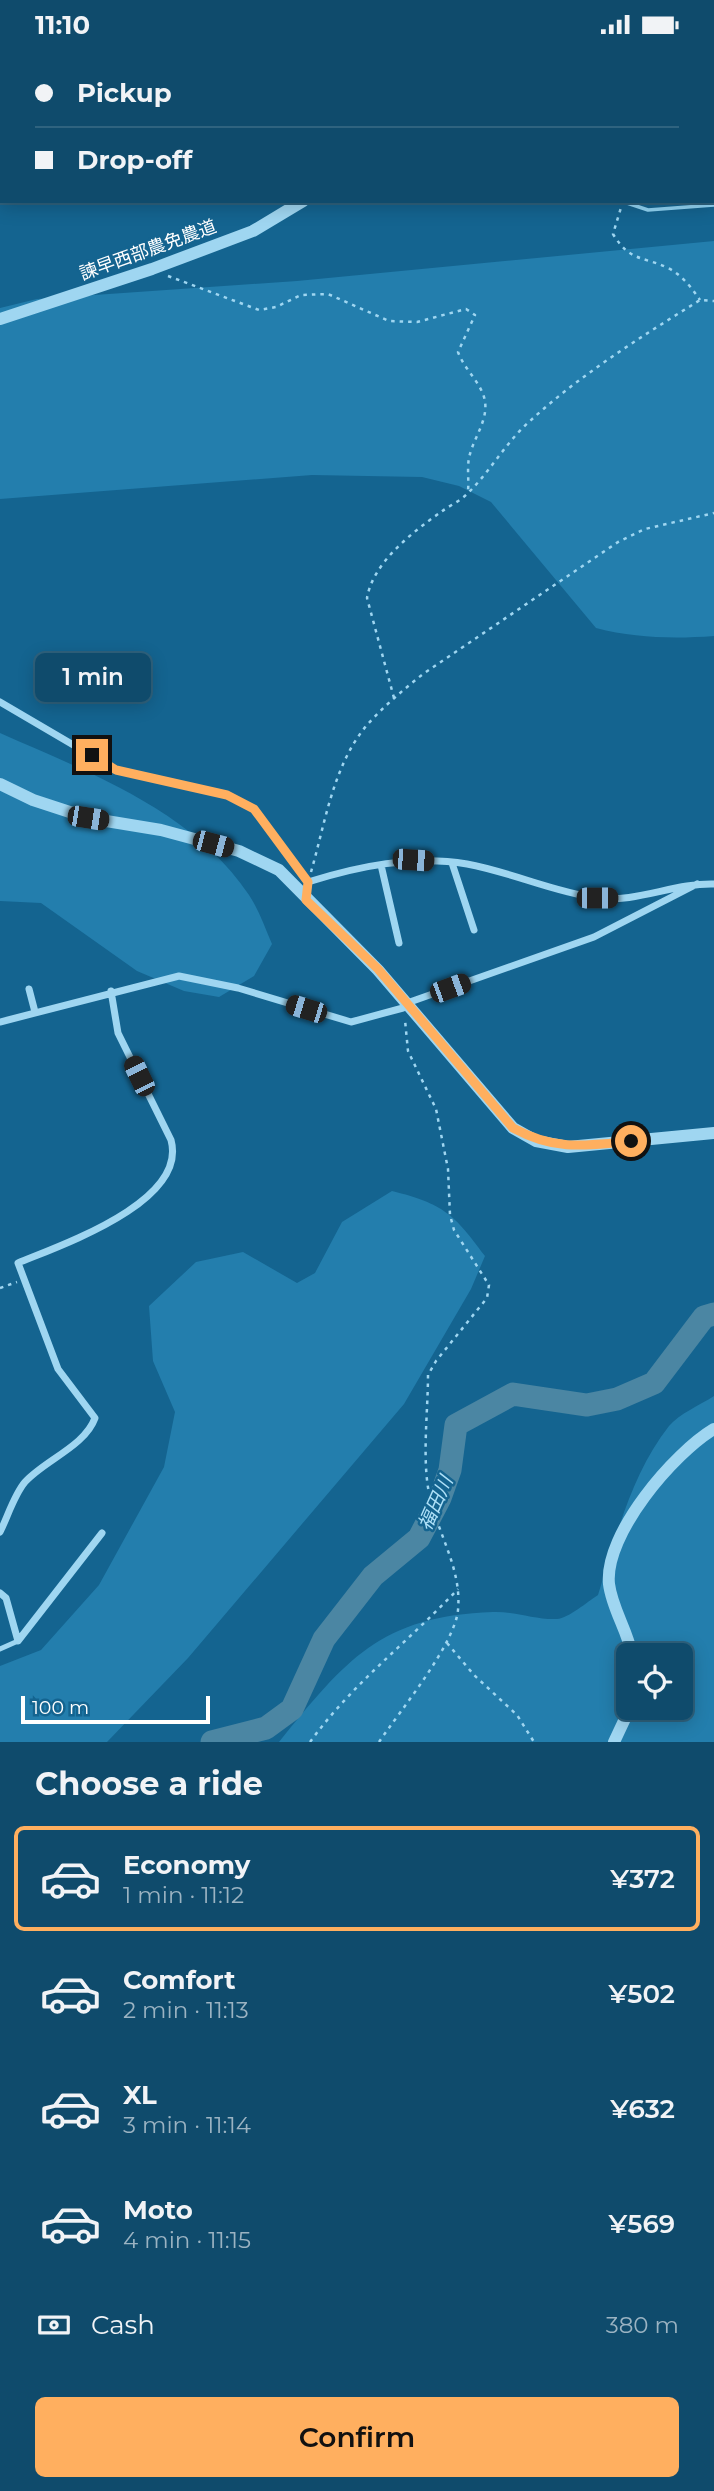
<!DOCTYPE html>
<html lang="en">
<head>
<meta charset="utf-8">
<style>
	body { margin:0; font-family:Montserrat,"Noto Sans JP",sans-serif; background:#185272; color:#f1f3f6; height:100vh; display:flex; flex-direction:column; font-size:26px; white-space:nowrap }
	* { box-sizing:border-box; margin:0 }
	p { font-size:23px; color:#9bb3c2 }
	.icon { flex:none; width:38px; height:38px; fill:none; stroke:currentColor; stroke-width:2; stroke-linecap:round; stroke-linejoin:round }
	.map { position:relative; height:1693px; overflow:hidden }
	.sheet { display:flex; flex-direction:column; background:#0f4b6c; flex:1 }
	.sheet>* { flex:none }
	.banner { position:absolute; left:0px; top:0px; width:714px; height:154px; box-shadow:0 4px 18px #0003,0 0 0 2px #2f637f; display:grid; align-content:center; height:154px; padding:0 35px; background:#0f4b6c }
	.tools { position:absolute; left:616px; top:1594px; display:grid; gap:14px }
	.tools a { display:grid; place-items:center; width:77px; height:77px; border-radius:10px; background:#0f4b6c; box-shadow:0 4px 18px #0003,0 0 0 2px #2f637f; font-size:35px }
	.scale { position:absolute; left:21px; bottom:18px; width:189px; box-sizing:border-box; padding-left:7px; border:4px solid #fff; border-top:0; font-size:19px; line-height:24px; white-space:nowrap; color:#fff; -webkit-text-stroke:5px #146490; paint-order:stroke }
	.end { position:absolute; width:32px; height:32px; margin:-16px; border:9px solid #ffaf5f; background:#111; box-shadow:0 0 0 4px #111 }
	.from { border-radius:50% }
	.bubble { position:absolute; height:49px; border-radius:10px; background:#0f4b6c; box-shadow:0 4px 18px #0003,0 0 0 2px #2f637f; font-size:23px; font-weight:600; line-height:49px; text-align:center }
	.car { position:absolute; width:21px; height:42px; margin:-21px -10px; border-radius:9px; box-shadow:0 0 5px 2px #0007; background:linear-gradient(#222 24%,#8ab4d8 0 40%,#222 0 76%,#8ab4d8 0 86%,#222 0) }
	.banner b { display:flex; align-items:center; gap:24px; height:66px; font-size:26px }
	.banner b+b { border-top:2px solid #2f637f }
	.banner i { width:18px; height:18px; background:#f1f3f6 }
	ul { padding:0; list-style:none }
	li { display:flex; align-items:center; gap:21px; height:105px; margin:0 14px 10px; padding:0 21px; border:4px solid transparent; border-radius:10px }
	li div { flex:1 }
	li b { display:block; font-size:26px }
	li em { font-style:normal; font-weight:600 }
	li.current { border-color:#ffaf5f }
	li>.icon { width:63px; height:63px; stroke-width:1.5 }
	h2 { padding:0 35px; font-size:32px; line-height:84px }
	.pay { display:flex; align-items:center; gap:18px; height:77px; padding:0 35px; font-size:26px }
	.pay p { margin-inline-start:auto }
	.primary-button { display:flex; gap:14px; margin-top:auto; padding:14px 35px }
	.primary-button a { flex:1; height:80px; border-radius:10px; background:#ffaf5f; color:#111; font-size:28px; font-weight:600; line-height:80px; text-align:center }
	.status { display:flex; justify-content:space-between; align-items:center; height:49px; padding:0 35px; background:#0f4b6c; direction:ltr }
	.status svg { height:19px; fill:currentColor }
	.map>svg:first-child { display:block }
</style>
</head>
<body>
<div class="status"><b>11:10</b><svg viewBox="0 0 49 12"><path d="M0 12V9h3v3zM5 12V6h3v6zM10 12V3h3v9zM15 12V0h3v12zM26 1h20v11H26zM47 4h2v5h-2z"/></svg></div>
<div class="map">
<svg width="714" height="1693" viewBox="0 0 714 1693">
	<rect width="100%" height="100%" fill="#146490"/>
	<path fill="#237ead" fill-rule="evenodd" d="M 714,192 L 714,587 C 673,590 635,589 596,579 L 491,453 L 459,437 L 422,428 L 312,426 L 0,450 L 0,259 L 37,250 L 297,232 Z
		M 0,684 C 90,724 192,761 249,846 C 259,861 265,879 272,895 L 254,927 L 219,948 L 184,942 L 137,922 L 41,854 L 0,852 Z
		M 392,1142 C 444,1155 454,1165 485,1207 L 471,1240 L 404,1355 L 188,1609 L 107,1693 L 0,1693 L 0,1617 L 41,1601 L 99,1536 L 164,1418 L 175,1363 L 153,1312 L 149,1257 L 196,1213 L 243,1203 L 297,1234 L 315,1224 L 342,1173 Z
		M 714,1347 L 714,1693 L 279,1693 C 346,1611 380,1567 493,1563 C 514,1562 536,1571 557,1570 C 569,1569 587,1553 598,1546 C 616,1489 631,1425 669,1377 C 679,1365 700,1356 714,1347 ZM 628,1606 L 681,1606 L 681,1659 L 628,1659 Z"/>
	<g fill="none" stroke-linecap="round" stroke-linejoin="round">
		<path stroke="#91d4f4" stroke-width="3.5" d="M 621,152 L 648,161 L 714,156"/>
		<path stroke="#4b86a3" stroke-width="23" d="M 288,2 L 291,0
			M 0,46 L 2,45
			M 212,1693 L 266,1679 L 292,1660 L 324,1590 L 373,1527 L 419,1489 L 440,1449 L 450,1421 L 456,1376 L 513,1345 L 587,1356 L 617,1350 L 654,1334 L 704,1268 L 714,1265"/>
		<path stroke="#9fd6f1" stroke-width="2.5" stroke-dasharray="3.5 5" stroke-linecap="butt" d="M 623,152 L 613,185 C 630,213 643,207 668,219 C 682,226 691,238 700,251
			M 168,227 L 259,261 L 276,258 L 301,246 L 328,245 L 389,272 L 417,273 L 466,260 L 475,266 L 458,303 C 464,319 477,330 483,345 C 492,368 473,388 469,409 C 467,419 469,431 468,442
			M 394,649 L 367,549 C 373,514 411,484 441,463 C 449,457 460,452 467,445 C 490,423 506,393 530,372 C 581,325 641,288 700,251 L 714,252
			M 311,823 C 325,775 333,716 367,676 C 384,657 403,641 423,625 L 618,493 L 645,480 L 714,464
			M 0,1239 L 17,1233
			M 447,1594 L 474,1626 L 517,1666 L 534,1693
			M 310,1693 C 353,1634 408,1593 458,1540
			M 379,1693 C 400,1662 455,1595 458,1561 C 462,1519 437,1484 429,1444 C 422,1409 428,1362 428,1326 L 436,1312 L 487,1249 L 489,1236 L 454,1181 L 450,1166 L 448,1120 L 436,1060 L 408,1002 L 405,971"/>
		<path stroke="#9fd6f1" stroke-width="5" d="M 0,1600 L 18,1592"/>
		<path stroke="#9fd6f1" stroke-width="7" d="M 0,653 L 116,721 L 227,746 L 254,760 L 308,833 L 307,848
			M 452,814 L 474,881
			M 381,816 L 399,894
			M 308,833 C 359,817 413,806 467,815 C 511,823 553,843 597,849 C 637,854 674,834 714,835
			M 29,940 L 35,963
			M 0,973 L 179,927 L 238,939 L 351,973 L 403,959 L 407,954 L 594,888 L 697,835
			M 0,1483 C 8,1467 14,1446 25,1433 C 45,1411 85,1397 95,1369 L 58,1320 L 18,1214 C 61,1196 188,1153 171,1091 L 118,984 L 111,942
			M 0,1544 L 6,1549 L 18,1592 L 102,1484"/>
		<path stroke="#9fd6f1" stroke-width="12" d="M 474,2 L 476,0
			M 0,270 L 152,220 L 253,182 L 303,152
			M 0,735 L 33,751 L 88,769 L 161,781 L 239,802 L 279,821 L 378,921 L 513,1079 L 536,1092 L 568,1098 L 714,1084
			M 632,1606 C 628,1582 612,1560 609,1535 C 604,1485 674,1404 714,1380
			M 614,1693 L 630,1659"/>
	</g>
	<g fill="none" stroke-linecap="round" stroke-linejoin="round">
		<path stroke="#ffaf5f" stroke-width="9" d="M 92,706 L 116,721 L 227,746 L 254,760 L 308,833 L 306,851 L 378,920 L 513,1079 C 555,1102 584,1097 631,1092"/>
	</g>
	<g text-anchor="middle" stroke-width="5" stroke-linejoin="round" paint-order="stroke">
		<g font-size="18" fill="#fff" stroke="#146490">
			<text transform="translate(148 201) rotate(-20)" y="6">諫早西部農免農道</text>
		</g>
		<g font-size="19" font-style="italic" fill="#afe1f8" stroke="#146490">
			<text transform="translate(435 1454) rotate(-66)" y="7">福田川</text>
		</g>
	</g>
</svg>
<div class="tools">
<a><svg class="icon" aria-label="locate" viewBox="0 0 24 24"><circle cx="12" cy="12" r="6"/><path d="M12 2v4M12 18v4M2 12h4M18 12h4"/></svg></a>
</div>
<div class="scale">100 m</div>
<i class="end from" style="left:631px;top:1092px"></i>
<i class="end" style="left:92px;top:706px"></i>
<div class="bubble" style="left:35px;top:604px;width:116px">1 min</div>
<i class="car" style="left:88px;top:769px;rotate:99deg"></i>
<i class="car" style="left:213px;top:795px;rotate:105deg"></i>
<i class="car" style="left:413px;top:811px;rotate:94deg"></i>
<i class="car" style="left:597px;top:849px;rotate:90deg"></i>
<i class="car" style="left:450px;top:939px;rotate:70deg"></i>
<i class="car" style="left:306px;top:960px;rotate:287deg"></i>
<i class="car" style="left:139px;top:1027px;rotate:334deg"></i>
<div class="banner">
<b><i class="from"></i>Pickup</b>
<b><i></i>Drop-off</b>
</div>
</div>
<section class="sheet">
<h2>Choose a ride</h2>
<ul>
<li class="current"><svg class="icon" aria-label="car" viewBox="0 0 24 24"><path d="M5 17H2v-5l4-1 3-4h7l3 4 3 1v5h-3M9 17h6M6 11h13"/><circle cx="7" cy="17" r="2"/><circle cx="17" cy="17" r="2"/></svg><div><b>Economy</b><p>1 min · 11:12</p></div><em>¥372</em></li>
<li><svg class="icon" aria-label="car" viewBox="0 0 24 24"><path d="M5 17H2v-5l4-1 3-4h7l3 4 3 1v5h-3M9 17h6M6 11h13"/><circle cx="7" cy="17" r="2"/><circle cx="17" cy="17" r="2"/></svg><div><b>Comfort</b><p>2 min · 11:13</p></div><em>¥502</em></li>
<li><svg class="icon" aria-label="car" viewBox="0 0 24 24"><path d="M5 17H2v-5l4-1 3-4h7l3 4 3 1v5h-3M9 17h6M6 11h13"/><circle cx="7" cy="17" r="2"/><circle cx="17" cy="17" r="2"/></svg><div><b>XL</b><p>3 min · 11:14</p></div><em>¥632</em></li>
<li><svg class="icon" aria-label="car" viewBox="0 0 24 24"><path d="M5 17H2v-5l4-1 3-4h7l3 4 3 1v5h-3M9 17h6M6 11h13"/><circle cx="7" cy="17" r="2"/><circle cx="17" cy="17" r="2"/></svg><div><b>Moto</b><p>4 min · 11:15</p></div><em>¥569</em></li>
</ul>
<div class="pay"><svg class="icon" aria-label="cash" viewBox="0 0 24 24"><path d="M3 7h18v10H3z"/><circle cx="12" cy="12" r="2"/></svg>Cash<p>380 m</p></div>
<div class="primary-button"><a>Confirm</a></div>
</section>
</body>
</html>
